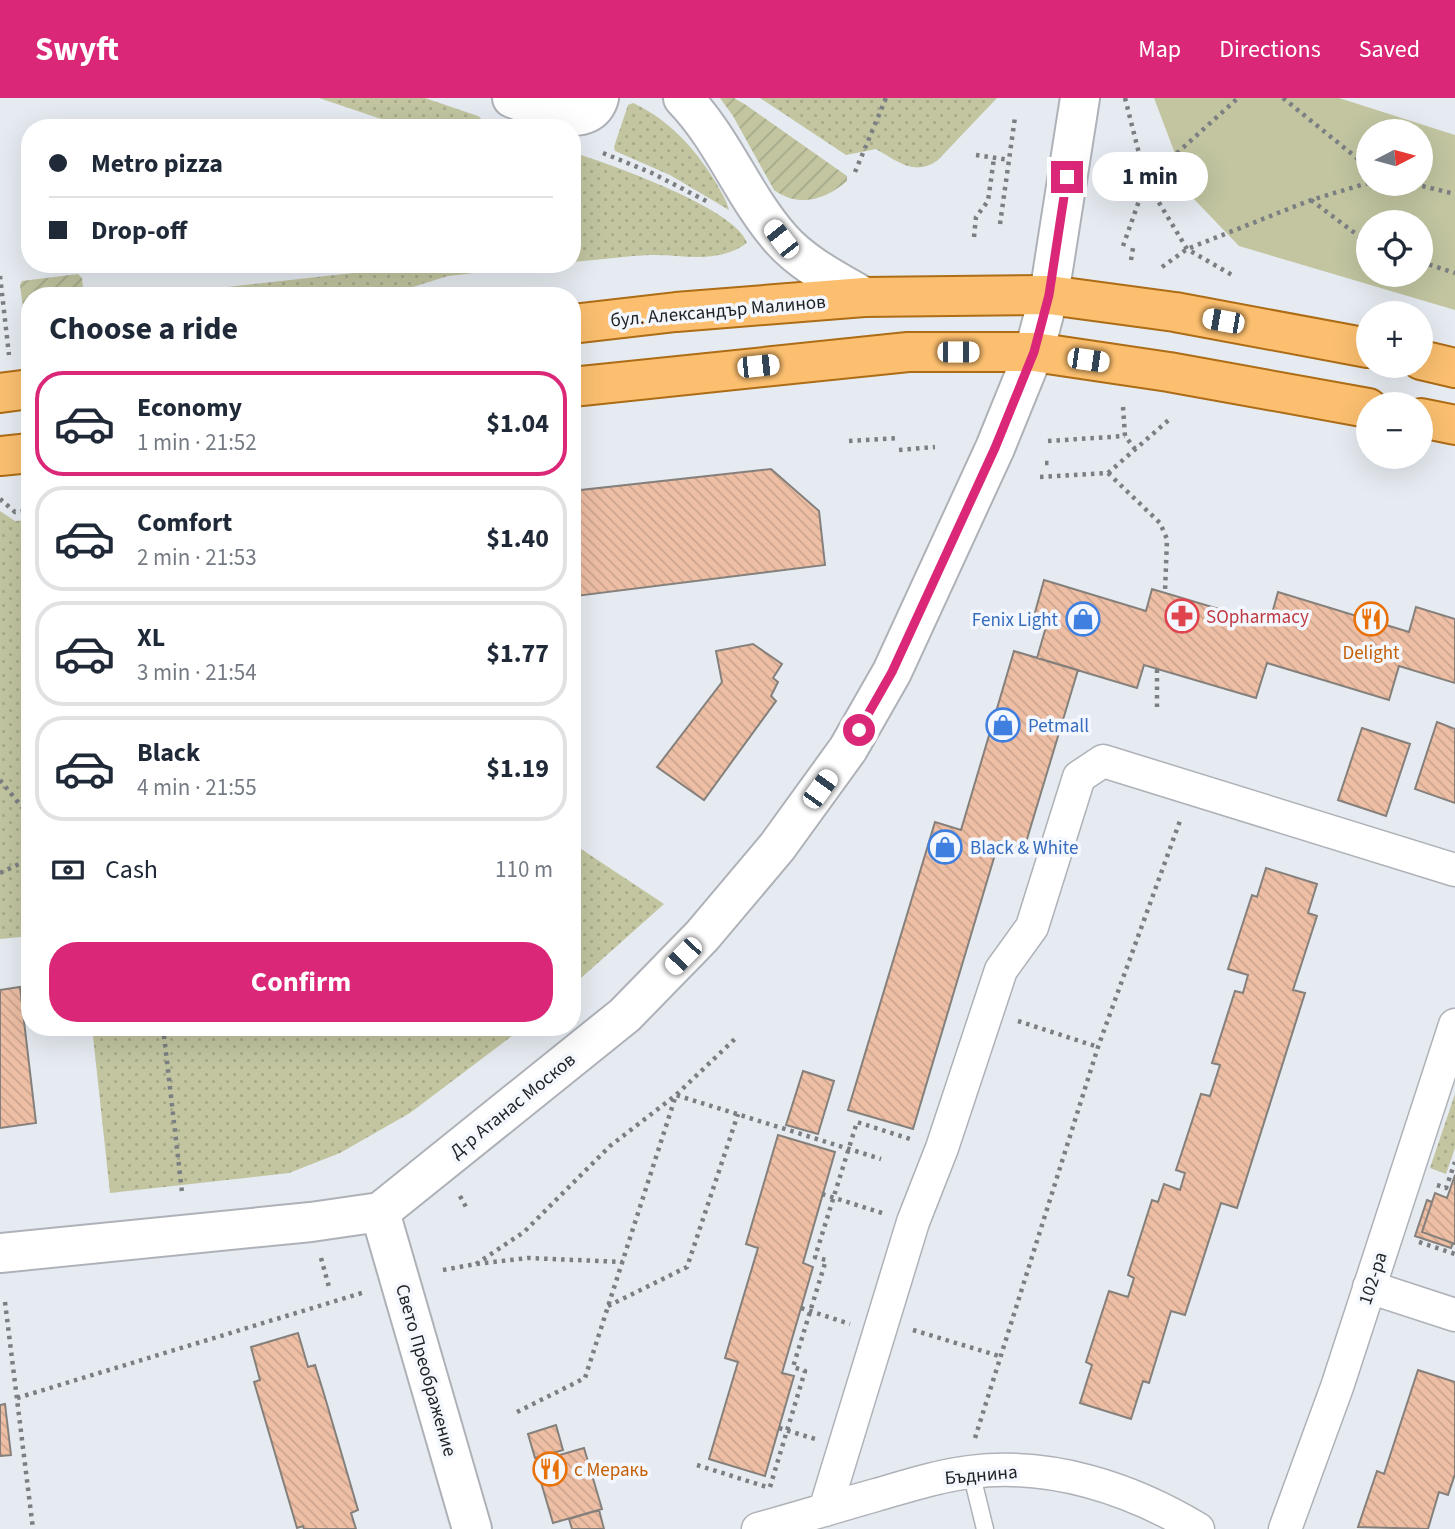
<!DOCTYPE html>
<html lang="en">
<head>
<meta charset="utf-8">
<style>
	body { margin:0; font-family:"Source Sans 3",sans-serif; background:#f2f2f3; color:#1f2937; height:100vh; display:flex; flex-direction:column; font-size:26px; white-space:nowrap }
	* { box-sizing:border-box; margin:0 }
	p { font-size:23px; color:#747a83 }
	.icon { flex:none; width:38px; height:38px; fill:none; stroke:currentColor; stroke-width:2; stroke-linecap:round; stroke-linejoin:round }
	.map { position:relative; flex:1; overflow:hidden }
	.details { position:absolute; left:21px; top:189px; width:560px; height:749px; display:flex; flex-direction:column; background:#fff; border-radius:28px; box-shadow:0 7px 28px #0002 }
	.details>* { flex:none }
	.top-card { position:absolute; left:21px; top:21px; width:560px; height:154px; border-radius:28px; box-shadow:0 7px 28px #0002; display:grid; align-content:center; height:154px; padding:0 28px; background:#fff }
	.needle { width:46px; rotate:84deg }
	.buttons { position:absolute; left:1356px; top:21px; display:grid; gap:14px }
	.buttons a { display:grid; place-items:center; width:77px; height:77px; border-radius:50%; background:#fff; box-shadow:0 7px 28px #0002; font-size:35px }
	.end { position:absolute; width:32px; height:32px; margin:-16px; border:9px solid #db2777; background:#fff; box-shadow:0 0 0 4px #fff }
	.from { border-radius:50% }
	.bubble { position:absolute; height:49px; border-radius:24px; background:#fff; box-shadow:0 7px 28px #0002; font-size:23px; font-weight:700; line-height:49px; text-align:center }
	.car { position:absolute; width:21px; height:42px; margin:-21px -10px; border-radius:9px; box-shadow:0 0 5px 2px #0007; background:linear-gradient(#fff 24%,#345 0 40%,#fff 0 76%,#345 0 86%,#fff 0) }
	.top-card b { display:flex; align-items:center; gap:24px; height:66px; font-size:26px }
	.top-card b+b { border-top:2px solid #e0e1e3 }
	.top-card i { width:18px; height:18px; background:#1f2937 }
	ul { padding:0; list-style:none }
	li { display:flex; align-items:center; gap:21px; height:105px; margin:0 14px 10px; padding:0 14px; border:4px solid #e0e1e3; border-radius:28px }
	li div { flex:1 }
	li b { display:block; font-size:26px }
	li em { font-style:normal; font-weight:700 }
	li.current { border-color:#db2777 }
	li>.icon { width:63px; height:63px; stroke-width:1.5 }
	h2 { padding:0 28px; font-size:32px; line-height:84px }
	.pay { display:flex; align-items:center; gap:18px; height:77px; padding:0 28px; font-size:26px }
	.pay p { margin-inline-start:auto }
	.primary-button { display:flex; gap:14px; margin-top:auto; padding:14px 28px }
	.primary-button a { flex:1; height:80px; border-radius:28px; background:#db2777; color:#fff; font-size:28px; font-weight:700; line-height:80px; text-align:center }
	header { display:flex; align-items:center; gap:42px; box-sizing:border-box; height:98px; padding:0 35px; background:#db2777; color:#fff }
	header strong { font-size:33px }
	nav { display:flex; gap:38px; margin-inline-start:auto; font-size:24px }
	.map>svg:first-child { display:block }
</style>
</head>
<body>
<header>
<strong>Swyft</strong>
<nav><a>Map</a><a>Directions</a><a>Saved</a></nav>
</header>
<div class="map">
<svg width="1455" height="1431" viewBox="0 0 1455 1431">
	<defs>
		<pattern id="grass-dots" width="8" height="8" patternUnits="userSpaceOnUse" patternTransform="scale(1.75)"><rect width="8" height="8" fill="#c2c5a0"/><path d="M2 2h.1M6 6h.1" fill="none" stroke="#a6a98a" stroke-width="1.8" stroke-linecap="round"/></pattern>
		<pattern id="garden-furrows" width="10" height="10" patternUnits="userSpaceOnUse" patternTransform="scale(1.75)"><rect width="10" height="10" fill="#c2c5a0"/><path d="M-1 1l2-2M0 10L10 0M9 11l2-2" fill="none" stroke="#a6a98a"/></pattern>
		<pattern id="building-back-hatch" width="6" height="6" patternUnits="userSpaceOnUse" patternTransform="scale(1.75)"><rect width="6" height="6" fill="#eebfa5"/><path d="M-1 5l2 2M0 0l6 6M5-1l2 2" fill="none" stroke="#cca48e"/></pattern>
	</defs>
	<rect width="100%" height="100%" fill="#e6ebf1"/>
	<path fill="url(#grass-dots)" d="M 319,0 L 425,0 L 478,18 L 490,28 L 497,30 L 408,30 Z
		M 760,0 L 997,0 L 938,62 C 915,79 897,63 876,51 L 846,57 Z
		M 633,5 C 669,22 694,49 715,83 C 720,92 727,103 729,112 L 670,77 L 615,53 L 614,49 L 628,7 Z
		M 572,54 C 609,66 736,110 747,145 C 716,167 684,156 650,157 C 624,158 598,162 572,164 Z
		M 434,166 L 556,166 L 448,178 L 384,198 L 146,198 Z
		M 0,413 L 15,423 L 30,422 L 30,838 L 0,841 Z
		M 572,745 L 664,806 L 572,888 Z
		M 92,929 L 524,929 L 410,1015 L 340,1055 L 289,1075 L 110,1095 Z
		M 1455,996 L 1455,1050 L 1446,1076 L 1430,1070 Z"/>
	<path fill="#c2c5a0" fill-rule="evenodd" d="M 1154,0 L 1339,0 L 1455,37 L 1455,212 L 1239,148 L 1191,98 ZM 1368,33 L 1421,33 L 1421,86 L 1368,86 ZM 1368,124 L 1421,124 L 1421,177 L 1368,177 Z"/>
	<path fill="url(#garden-furrows)" d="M 720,0 L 734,0 L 746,7 L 847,78 L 847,83 C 825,102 799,110 774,92 L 733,18 Z
		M 78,176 L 82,180 L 84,198 L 30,198 L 30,217 L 24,218 L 20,187 L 22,183 Z"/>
	<path fill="url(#building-back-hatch)" stroke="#86807c" stroke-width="2" d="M 771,371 L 819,413 L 825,467 L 576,498 L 572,458 L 572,393 Z
		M 1044,482 L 1146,513 L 1152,491 L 1269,526 L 1278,494 L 1409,534 L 1416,509 L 1455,521 L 1455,585 L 1399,568 L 1389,602 L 1267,565 L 1256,600 L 1144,567 L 1137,590 L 1037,560 L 1048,522 L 1034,518 Z
		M 753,546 L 782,566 L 773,580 L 778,584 L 771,598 L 776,603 L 704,702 L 657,669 L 722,584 L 716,553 Z
		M 1014,553 L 1078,572 L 1024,751 L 999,743 L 913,1031 L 848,1012 L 935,724 L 961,732 Z
		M 1437,624 L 1455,631 L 1455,705 L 1415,691 Z
		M 1362,630 L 1410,646 L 1386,718 L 1338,702 Z
		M 1266,770 L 1317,786 L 1308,815 L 1317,818 L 1293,892 L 1305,895 L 1237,1110 L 1221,1105 L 1185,1217 L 1171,1213 L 1149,1285 L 1143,1283 L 1131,1321 L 1080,1305 L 1092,1267 L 1086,1264 L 1109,1193 L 1128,1199 L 1134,1180 L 1128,1177 L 1152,1102 L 1158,1104 L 1164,1086 L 1180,1092 L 1185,1075 L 1176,1072 L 1201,996 L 1210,998 L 1220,967 L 1212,965 L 1235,893 L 1243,895 L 1248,877 L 1228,871 L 1252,797 L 1257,799 Z
		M 20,889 L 36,1025 L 0,1030 L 0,892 Z
		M 803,973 L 834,983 L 818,1036 L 786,1027 Z
		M 778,1037 L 835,1054 L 803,1165 L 813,1169 L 782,1275 L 794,1278 L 765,1378 L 709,1361 L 738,1264 L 725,1260 L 758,1150 L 746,1146 Z
		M 1455,1077 L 1455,1146 L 1422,1134 L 1435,1095 L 1447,1100 Z
		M 1427,1102 L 1432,1104 L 1422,1134 L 1453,1145 L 1451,1150 L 1415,1138 Z
		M 298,1235 L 308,1269 L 315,1267 L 324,1296 L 358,1412 L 351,1415 L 356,1431 L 304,1431 L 303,1428 L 297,1430 L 254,1284 L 260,1282 L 251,1249 Z
		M 1418,1272 L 1455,1284 L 1455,1376 L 1448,1397 L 1439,1394 L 1428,1431 L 1358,1429 L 1377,1373 L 1384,1376 Z
		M 5,1306 L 11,1357 L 0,1358 L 0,1307 Z
		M 556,1327 L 563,1352 L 535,1360 L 528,1336 Z
		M 584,1350 L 602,1411 L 553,1425 L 535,1364 Z
		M 599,1412 L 604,1431 L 572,1431 L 569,1421 Z"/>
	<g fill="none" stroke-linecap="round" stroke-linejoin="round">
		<defs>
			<path id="service" d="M 971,1374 L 985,1431"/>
			<path id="minor" d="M 1369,1189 L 1455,1217
				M 825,1412 L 913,1124 L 942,1050 L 1001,872 L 1032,829 L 1079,679 L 1103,663 L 1455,772
				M 758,1431 C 798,1420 837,1408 876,1397 C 907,1388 938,1378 970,1374 C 1050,1364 1130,1390 1198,1431
				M 1285,1431 L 1337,1289 L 1455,927"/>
			<path id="tertiary" d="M 512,0 C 535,8 588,36 599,0
				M 683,0 C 723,41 743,98 781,141 C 803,166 835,182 864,199
				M 380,1114 L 472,1431
				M 0,1155 L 311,1124 L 380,1114 L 625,917 L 702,838 L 777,749 L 848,651 L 892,574 L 995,350 L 1034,254 L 1049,197 L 1080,0"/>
			<path id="primary" d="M 572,226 L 676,214 L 864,199 L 1049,197 L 1175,214 L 1368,250
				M 1421,262 L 1455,270
				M 572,289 L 908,254 L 1034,254 L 1169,274 L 1368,310
				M 0,295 L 30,291
				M 1421,320 L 1455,327
				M 0,358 L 30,355"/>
		</defs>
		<use href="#service" stroke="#aeb2b8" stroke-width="19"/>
		<use href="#minor" stroke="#aeb2b8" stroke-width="35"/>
		<use href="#tertiary" stroke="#aeb2b8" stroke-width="42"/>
		<use href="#primary" stroke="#ad6c16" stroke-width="42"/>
		<path stroke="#7b7f82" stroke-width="4.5" stroke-dasharray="3.5 5" stroke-linecap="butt" d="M 1125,0 L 1146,83 L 1187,151 L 1232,177
			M 1283,0 L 1368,69
			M 603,55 L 652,75 L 710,105
			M 976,57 L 1009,62
			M 855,74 L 886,0
			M 1414,86 L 1455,96
			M 1311,102 L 1368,145
			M 1000,126 L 1015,19
			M 974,139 L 976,119 L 988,103 L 994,60
			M 1123,148 L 1146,83 L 1238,0
			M 1131,162 L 1133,150
			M 1421,164 L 1455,175
			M 1162,169 L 1187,151 L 1311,102 L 1368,85
			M 0,178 L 9,257
			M 1123,309 L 1125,338 L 1135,351
			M 849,343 L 898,340
			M 1048,343 L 1125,338
			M 899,352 L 935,349
			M 1045,365 L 1051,365
			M 1108,375 L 1160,425 L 1167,441 L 1165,494
			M 1040,379 L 1108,375 L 1171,320
			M 0,401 L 15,414 L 30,412
			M 1157,609 L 1157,571
			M 0,682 L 30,719
			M 0,775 L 30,761
			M 1018,923 L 1098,949
			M 163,929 L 182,1094
			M 1437,1087 L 1446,1090 L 1455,1064
			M 822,1096 L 882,1115
			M 460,1098 L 466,1109
			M 1419,1144 L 1455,1156
			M 321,1160 L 329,1189
			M 476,1166 L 524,1134 L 610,1048 L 676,997 L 738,938
			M 443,1172 L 476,1166 L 528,1160 L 623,1164
			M 5,1204 L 33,1431
			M 608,1208 L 687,1169 L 738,1016
			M 801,1210 L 850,1226
			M 913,1232 L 999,1258
			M 17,1300 L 365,1194
			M 517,1314 L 585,1280 L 676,997 L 881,1061
			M 779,1330 L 815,1341
			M 975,1340 L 1098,949 L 1181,720
			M 697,1367 L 770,1390
			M 770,1389 L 805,1273 L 793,1269 L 826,1162 L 815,1159 L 857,1024 L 910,1041"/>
		<use href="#service" stroke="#fff" stroke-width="16"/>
		<use href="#minor" stroke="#fff" stroke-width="32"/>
		<use href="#tertiary" stroke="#fff" stroke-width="38"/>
		<use href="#primary" stroke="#fbbf6f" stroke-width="38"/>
	</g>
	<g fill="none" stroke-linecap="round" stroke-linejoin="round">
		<path stroke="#db2777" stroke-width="9" d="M 859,632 L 892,574 L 995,350 L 1034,254 L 1049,197 L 1067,79"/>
	</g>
	<defs>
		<symbol id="pharmacy-ring" viewBox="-11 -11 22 22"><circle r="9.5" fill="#f4f8fe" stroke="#e0444e" stroke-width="1.5"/><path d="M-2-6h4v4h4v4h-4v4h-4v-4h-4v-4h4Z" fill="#e0444e"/></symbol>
		<symbol id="shop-ring" viewBox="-11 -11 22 22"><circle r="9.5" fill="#f4f8fe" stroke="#3f7fe0" stroke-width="1.5"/><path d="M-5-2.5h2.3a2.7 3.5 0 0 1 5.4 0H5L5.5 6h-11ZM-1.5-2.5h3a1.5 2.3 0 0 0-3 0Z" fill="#3f7fe0"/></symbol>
		<symbol id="restaurant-ring" viewBox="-11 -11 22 22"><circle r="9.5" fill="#f4f8fe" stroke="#e8710a" stroke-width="1.5"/><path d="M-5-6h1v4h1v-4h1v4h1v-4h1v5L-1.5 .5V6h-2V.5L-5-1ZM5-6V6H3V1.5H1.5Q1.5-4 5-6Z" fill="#e8710a"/></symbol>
	</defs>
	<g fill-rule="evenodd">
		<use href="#pharmacy-ring" x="1163" y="499" width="38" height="38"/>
		<use href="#shop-ring" x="1064" y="502" width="38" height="38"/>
		<use href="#restaurant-ring" x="1352" y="502" width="38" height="38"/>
		<use href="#shop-ring" x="984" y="608" width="38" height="38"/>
		<use href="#shop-ring" x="926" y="730" width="38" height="38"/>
		<use href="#restaurant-ring" x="531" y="1352" width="38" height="38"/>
	</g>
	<g text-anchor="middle" stroke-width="7" stroke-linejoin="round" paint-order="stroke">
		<g font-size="19" fill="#1f2123" stroke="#f4f8fe">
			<text transform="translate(718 212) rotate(-5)" y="7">бул. Александър Малинов</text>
			<text transform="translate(512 1007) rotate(-39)" y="7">Д-р Атанас Москов</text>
			<text transform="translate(1372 1180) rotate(-72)" y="7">102-ра</text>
			<text transform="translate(427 1272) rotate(74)" y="7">Свето Преображение</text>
			<text transform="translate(981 1376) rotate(-5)" y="7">Бъднина</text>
		</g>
		<g font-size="19" fill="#be3a42" stroke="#f4f8fe" text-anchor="start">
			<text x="1206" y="525">SOpharmacy</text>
		</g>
		<g font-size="19" fill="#366cbe" stroke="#f4f8fe" text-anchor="start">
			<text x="1058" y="528" text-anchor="end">Fenix Light</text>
			<text x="1028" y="634">Petmall</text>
			<text x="970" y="756">Black &amp; White</text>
		</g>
		<g font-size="19" fill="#c56008" stroke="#f4f8fe">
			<text x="1371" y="561">Delight</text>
			<text x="574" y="1378" text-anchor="start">с Меракь</text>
		</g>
	</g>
</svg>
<div class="buttons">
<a><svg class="needle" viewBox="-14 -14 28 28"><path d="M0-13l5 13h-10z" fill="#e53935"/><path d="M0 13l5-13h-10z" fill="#747a83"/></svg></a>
<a><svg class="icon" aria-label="locate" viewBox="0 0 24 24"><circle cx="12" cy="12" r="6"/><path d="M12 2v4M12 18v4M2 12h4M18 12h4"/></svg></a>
<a>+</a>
<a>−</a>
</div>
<i class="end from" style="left:859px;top:632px"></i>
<i class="end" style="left:1067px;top:79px"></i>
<div class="bubble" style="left:1092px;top:54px;width:116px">1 min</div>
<i class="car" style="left:781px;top:141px;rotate:322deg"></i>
<i class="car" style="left:1223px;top:223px;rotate:280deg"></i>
<i class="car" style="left:958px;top:254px;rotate:90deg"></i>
<i class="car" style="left:1088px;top:262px;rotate:98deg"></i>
<i class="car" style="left:758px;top:268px;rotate:84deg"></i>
<i class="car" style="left:820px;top:691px;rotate:36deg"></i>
<i class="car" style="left:683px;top:858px;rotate:224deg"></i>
<div class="top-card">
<b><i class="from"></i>Metro pizza</b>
<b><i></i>Drop-off</b>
</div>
<section class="details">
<h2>Choose a ride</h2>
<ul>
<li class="current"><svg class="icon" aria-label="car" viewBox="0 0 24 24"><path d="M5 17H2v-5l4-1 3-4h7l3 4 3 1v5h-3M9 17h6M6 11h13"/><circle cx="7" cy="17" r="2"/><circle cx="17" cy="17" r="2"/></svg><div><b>Economy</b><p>1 min · 21:52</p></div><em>$1.04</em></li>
<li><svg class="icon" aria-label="car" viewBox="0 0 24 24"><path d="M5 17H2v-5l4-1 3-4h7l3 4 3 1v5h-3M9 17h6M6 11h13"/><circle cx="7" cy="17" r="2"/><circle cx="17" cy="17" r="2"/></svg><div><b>Comfort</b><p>2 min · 21:53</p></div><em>$1.40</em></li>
<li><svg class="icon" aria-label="car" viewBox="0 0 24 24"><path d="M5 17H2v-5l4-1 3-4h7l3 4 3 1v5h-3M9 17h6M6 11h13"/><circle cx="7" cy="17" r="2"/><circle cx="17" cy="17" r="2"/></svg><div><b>XL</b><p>3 min · 21:54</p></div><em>$1.77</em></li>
<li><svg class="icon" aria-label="car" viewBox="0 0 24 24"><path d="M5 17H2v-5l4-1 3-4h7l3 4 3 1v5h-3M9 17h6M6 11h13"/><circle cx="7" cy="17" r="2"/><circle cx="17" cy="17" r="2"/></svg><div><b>Black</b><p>4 min · 21:55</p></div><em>$1.19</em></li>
</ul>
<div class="pay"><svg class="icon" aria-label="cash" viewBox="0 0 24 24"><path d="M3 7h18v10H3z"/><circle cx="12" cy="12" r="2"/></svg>Cash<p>110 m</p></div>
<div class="primary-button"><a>Confirm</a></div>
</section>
</div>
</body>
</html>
